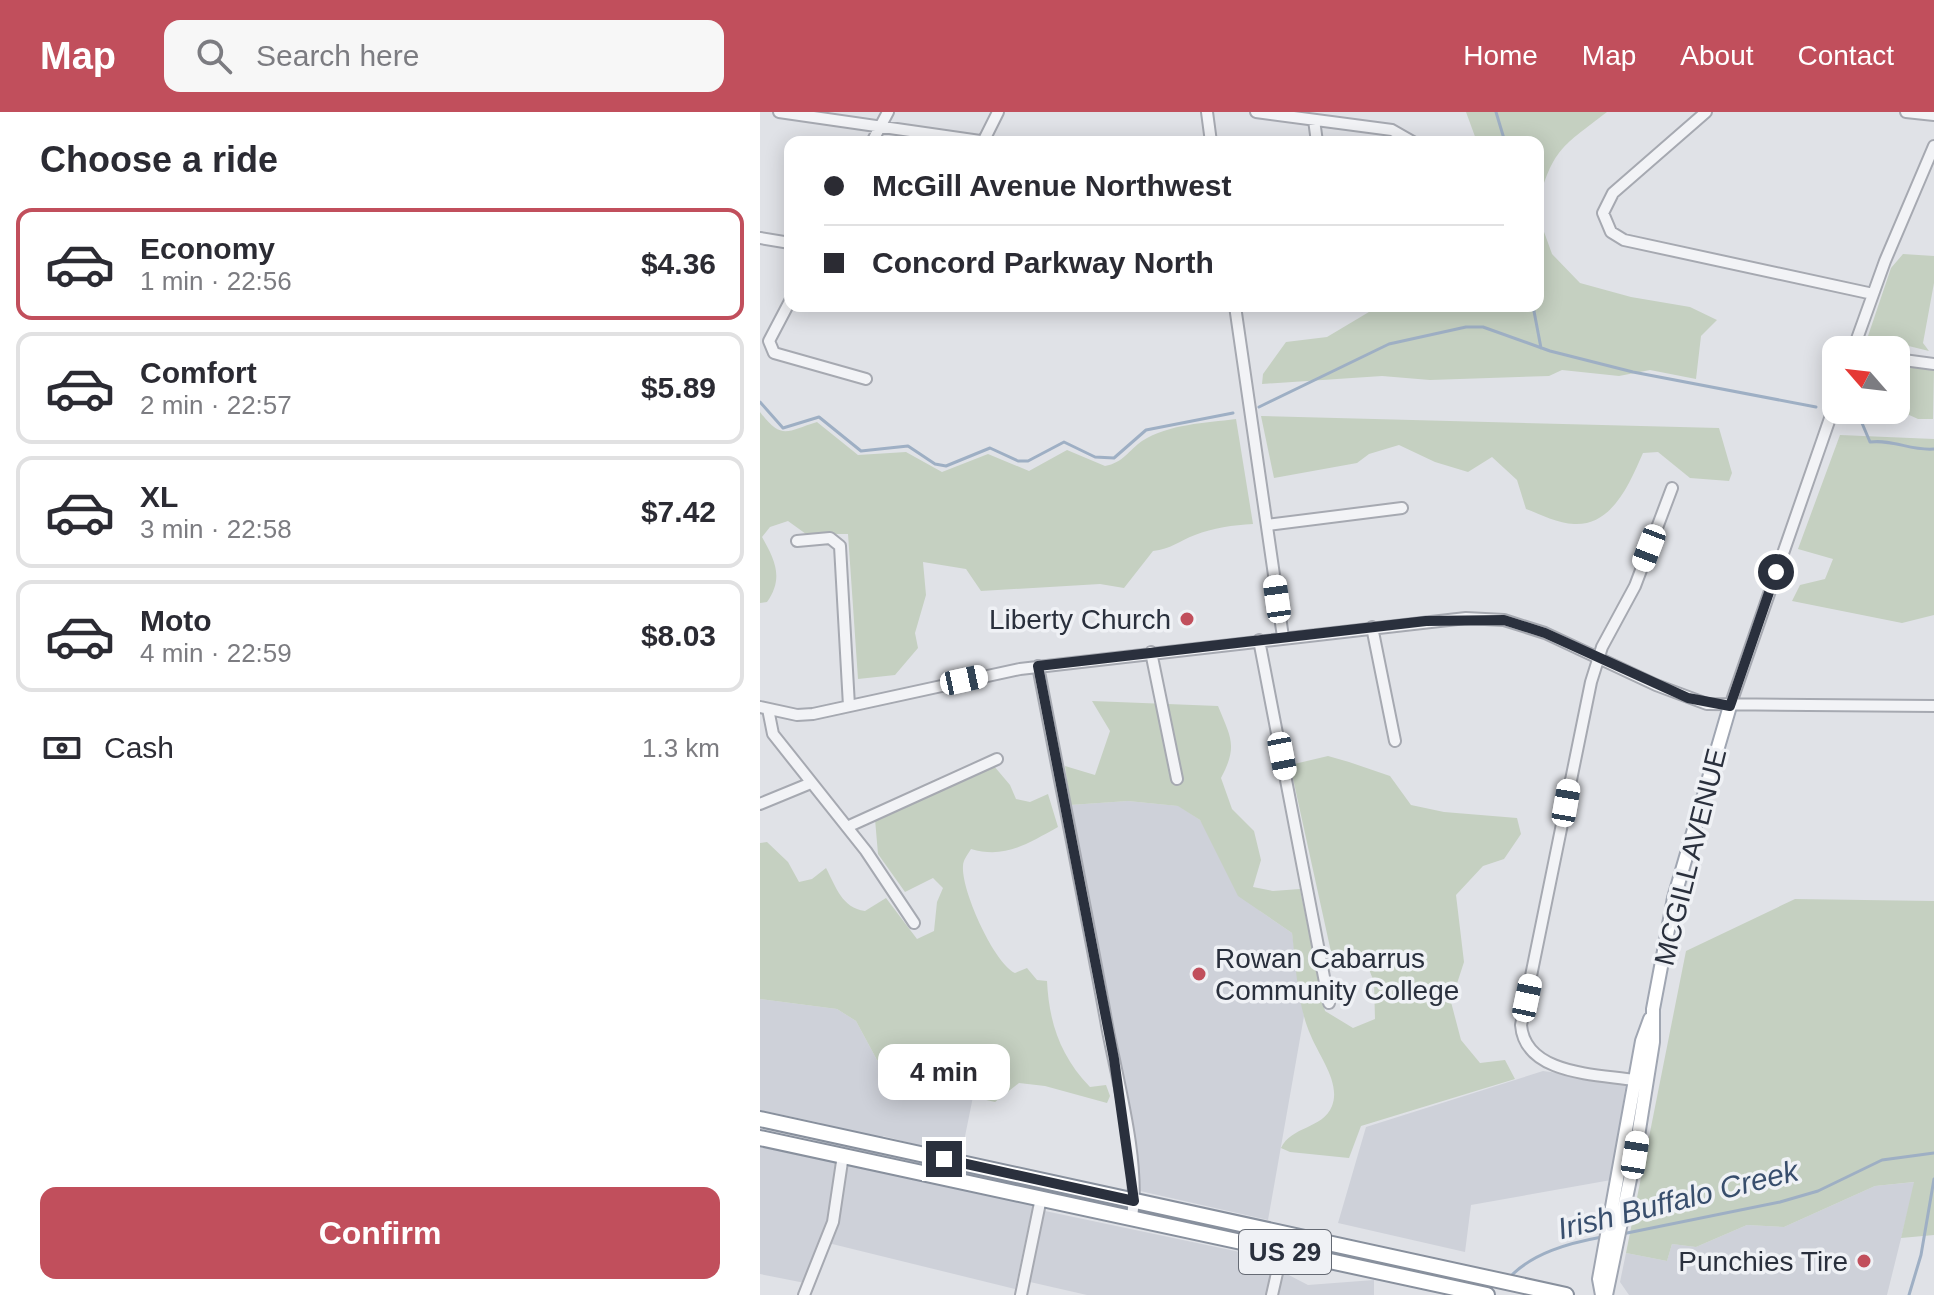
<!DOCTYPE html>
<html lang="en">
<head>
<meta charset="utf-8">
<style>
	body { margin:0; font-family:Arial,sans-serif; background:#f7f7f7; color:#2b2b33; height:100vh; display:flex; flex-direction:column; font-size:30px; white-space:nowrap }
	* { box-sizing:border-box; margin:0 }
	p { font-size:26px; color:#7c7c81 }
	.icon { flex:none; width:44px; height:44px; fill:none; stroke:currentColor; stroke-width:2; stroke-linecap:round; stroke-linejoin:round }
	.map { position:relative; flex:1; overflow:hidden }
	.sheet { display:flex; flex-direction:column; background:#fff; width:760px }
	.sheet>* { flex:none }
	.guide { position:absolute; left:24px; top:24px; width:760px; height:176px; border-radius:16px; box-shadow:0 4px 20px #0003; display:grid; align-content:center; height:176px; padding:0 40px; background:#fff }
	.needle { width:52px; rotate:298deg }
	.tools { position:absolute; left:1062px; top:224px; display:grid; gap:16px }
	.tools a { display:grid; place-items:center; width:88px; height:88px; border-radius:16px; background:#fff; box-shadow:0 4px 20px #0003; font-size:40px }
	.end { position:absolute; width:36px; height:36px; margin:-18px; border:10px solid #2a303d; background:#fff; box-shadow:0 0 0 4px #fff }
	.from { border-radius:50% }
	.bubble { position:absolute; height:56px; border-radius:16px; background:#fff; box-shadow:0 4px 20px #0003; font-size:26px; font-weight:800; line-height:56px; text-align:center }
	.car { position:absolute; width:24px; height:48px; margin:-24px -12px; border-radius:10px; box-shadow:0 0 6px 2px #0007; background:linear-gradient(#fff 24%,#345 0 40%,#fff 0 76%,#345 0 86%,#fff 0) }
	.guide b { display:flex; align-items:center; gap:28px; height:76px; font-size:30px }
	.guide b+b { border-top:2px solid #e1e1e2 }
	.guide i { width:20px; height:20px; background:#2b2b33 }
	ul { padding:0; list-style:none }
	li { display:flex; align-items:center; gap:24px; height:112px; margin:0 16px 12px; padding:0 24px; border:4px solid #e1e1e2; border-radius:16px }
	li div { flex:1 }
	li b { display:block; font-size:30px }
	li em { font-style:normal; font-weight:800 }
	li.current { border-color:#c14f5c }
	li>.icon { width:72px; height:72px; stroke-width:1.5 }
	h2 { padding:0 40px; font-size:36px; line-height:96px }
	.pay { display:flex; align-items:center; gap:20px; height:88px; padding:0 40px; font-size:30px }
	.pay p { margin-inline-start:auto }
	.action { display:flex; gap:16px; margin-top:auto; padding:16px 40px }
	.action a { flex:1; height:92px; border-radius:16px; background:#c14f5c; color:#fff; font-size:32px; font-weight:800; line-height:92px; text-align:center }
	header { display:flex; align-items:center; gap:48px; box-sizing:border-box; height:112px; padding:0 40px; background:#c14f5c; color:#fff }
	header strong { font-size:38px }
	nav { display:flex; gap:44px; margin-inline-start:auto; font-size:28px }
	.search { width:560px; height:72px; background:#f7f7f7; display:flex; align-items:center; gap:20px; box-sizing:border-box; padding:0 28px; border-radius:16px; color:#7c7c81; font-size:30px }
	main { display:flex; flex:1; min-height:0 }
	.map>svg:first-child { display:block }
</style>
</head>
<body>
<header>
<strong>Map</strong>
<div class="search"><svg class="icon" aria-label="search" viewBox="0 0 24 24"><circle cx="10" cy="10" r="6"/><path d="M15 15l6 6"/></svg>Search here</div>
<nav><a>Home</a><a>Map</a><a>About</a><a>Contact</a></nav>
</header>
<main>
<section class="sheet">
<h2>Choose a ride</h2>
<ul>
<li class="current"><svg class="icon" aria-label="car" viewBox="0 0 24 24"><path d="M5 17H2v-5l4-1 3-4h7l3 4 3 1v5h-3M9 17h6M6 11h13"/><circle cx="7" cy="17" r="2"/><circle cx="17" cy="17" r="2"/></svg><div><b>Economy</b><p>1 min · 22:56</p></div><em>$4.36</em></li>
<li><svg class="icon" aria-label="car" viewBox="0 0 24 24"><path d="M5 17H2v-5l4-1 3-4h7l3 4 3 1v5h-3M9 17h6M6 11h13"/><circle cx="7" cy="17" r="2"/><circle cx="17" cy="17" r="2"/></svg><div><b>Comfort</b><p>2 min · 22:57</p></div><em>$5.89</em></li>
<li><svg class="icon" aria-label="car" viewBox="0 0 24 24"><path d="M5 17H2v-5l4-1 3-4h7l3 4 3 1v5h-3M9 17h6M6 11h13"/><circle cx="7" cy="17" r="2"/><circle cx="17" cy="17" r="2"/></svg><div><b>XL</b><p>3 min · 22:58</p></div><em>$7.42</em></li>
<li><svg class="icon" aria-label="car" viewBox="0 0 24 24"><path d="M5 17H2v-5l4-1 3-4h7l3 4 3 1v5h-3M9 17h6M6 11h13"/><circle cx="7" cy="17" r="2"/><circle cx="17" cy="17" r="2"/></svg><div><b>Moto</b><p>4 min · 22:59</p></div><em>$8.03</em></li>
</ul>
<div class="pay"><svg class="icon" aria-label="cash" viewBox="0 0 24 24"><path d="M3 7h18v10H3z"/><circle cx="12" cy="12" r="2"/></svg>Cash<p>1.3 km</p></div>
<div class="action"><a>Confirm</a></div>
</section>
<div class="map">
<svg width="1174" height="1183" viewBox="0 0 1174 1183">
	<rect width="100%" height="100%" fill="#e0e2e7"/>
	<path fill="#ced1d9" d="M 368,689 L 419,694 L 440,708 L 500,799 L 532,821 L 544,904 L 508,1108 L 380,1079 L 310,693 Z
		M 0,887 L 77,897 L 96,909 L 117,948 L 216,970 L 201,1044 L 123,1024 L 113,1057 L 273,1093 L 255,1177 L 60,1129 L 45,1171 L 0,1162 L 0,1032 L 53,1043 L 61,1011 L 0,998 Z
		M 783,959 L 866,970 L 851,1068 L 711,1093 L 705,1140 L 578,1111 L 606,1015 Z
		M 1155,1070 L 1127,1183 L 869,1183 L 860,1170 L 866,1141 L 907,1149 L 912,1132 L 936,1135 L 987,1113 L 1024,1115 L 1115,1074 Z
		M 285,1099 L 523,1149 L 521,1159 L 548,1173 L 614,1168 L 614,1183 L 327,1183 L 270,1170 Z"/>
	<path fill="#c5d0c1" d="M 706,0 L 847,0 C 803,34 792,37 778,93 L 778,30 L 717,30 Z
		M 778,103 L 792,142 L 820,171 L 871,185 L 930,195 L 957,208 L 941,224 L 936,267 L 890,258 L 859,264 L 802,258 L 789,264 L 670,268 L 622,264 L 502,272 L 503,262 L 526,230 L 567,225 L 619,194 L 778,194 Z
		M 1143,142 L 1174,144 L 1174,171 L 1163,231 L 1169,239 L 1108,224 L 1131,156 Z
		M 1136,253 L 1174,257 L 1173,307 L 1158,307 L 1136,297 Z
		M 0,300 C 22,329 27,319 57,310 L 98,343 L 146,340 L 182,360 L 228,342 L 269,359 L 307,338 L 345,354 C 363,351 369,338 382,329 C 409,312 445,311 476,307 L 493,412 C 473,413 453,416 435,423 C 419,429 411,437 393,439 L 364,476 L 340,472 L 221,479 L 206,457 L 163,450 L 166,483 L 155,521 L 158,536 L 135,563 L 98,567 L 88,422 L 46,422 L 28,409 L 10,415 L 2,425 C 15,448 24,466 7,490 L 0,491 Z
		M 501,304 L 959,316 L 972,361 L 969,369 L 930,366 L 898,340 L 883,341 C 870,370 853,414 814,412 C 799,412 780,402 766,397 L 757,368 L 732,345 L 708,360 L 675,350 L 639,333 L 609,342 L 597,351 L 514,366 Z
		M 1080,323 L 1174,327 L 1174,503 L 1142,511 L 1032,489 L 1040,473 L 1065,467 L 1073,447 L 1038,437 Z
		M 332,589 L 458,594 C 471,626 478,634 461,666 L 472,697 L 494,719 L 501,748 L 493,775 L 513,779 L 540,777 L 565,899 L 593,916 L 615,907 L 614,870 L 607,852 L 596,846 L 573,849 L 530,653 L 568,644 L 589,650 L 630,664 L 651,693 L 684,700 L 757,706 L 761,722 L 744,747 L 723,754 L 696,783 L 704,850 L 691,890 L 701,928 L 720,951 L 745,948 L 755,967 L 601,1014 L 589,1046 L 530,1040 L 521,1036 C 531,1014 563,1017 572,994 C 581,971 559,944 551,924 C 537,893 536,854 532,821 L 478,784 L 440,708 L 418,694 L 368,689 L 310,693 L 305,654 L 335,663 L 350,619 Z
		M 234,654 L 250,673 L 256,687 L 270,690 L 288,682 L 298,715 C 267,732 245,747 211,737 C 208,742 203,748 203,754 C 201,778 234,851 255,861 L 267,856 L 277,868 L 287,869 C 289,910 300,944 330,975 L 346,973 L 350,984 L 347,991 L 285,974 L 259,971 L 235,990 L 213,985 L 216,970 L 117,948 L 96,909 L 77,897 L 0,887 L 0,731 L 7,730 L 28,750 L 39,770 L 52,767 L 66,756 C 76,775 82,796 105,799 L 126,786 L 157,827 L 174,819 L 177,790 L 183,776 L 173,766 L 145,780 L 118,742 L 115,707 Z
		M 1035,787 L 1174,789 L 1174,1123 L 1141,1126 L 1154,1070 L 1115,1074 L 1024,1115 L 987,1113 L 936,1135 L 912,1132 L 907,1149 L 866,1141 L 926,839 Z"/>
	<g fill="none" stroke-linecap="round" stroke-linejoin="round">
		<path stroke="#9eafc4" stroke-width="3" d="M 736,0 L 745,30
			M 773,194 L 781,236
			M 0,290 L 23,316 L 59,305 L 101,339 L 148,334 L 175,352 L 186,354 L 230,336 L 258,349 L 268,349 L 304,330 L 335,345 L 354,346 L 386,318 L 473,301
			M 499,295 L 629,232 L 706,215 L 723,215 L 790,239 L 873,260 L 1056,295
			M 1099,304 L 1110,330 C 1133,327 1151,339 1174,337
			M 862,1122 L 1020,1090 L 1058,1079 L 1122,1048 L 1174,1041
			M 749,1166 C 772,1141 809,1131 842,1125
			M 1149,1183 L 1161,1143 L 1174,1067"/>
		<defs>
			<path id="minor" d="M 19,0 L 227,30
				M 447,0 L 451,30
				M 496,0 L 632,18 L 653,30
				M 946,0 L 853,81 L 843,101 L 851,120 L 864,128 L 1113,182
				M 1146,0 L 1174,3
				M 554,8 L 557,30
				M 112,30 L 128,0
				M 223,30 L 238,0
				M 0,126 L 30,131
				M 30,189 L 9,229 L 14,241 L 106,267
				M 475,194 L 523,525
				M 1093,238 L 1125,149 L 1174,34
				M 1136,247 L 1174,252
				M 507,413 L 642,396
				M 37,429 L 70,426 L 80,434 L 89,594
				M 612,515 L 635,629
				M 499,528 L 569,891
				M 391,540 L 417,667
				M 278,554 C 301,676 326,797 348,919 C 359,975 380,1051 372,1106
				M 970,594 L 1076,289
				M 0,595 L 37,603 L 53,602 L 260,557 L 706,506 L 744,508 L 785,521 L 896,573 L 947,592 L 1174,594
				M 8,597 L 13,622 L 106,739 L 154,811
				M 0,692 L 51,671
				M 87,715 L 237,647
				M 874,968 C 837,962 765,963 761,913 L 831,570 L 842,535 L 875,474 L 912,376
				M 44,1183 L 73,1110 L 83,1043
				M 261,1183 L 281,1086
				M 512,1183 L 522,1139"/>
			<path id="major" d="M 842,1183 L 839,1167 L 882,929 L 890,907
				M 846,1183 L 875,1043 L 893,930 L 893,897 L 914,786 L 970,594"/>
			<path id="highway" d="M 0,1007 L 806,1183
				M 0,1026 L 727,1183"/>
		</defs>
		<use href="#minor" stroke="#a6a9b1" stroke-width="14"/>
		<use href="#major" stroke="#a0a6b2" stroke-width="16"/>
		<use href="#highway" stroke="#88909d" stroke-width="18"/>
		<use href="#minor" stroke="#f2f3f6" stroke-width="10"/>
		<use href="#major" stroke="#fff" stroke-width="12"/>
		<use href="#highway" stroke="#fff" stroke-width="14"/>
	</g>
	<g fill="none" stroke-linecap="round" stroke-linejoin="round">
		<path stroke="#2a303d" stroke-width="10" d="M 184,1047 L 374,1089 L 354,947 L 278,554 L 666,509 L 744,508 L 785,521 L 928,586 L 970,594 L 1016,460"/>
	</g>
	<g fill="#c14f5c" stroke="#eff1f5" stroke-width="3">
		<circle cx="427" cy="507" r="8"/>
		<circle cx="439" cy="862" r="8"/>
		<circle cx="1104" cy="1149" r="8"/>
	</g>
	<g text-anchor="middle" stroke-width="7" stroke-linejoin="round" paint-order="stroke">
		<rect fill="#eff1f5" stroke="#656a74" stroke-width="2" x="479" y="1118" width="92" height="44" rx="6"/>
		<g font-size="26" font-weight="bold" fill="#2a303d">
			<text x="525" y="1149">US 29</text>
		</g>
		<g font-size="28" fill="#2a303d" stroke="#eff1f5" text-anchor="end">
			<text x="411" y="517">Liberty Church</text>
			<text x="455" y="856" text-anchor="start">Rowan Cabarrus<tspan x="455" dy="32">Community College</tspan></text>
			<text x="1088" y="1159">Punchies Tire</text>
		</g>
		<g font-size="28" fill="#2a303d" stroke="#eff1f5">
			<text transform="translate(930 745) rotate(-76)" y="10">MCGILL AVENUE</text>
		</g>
		<g font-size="30" font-style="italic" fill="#384e6d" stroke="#eff1f5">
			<text transform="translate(918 1088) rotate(-14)" y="10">Irish Buffalo Creek</text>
		</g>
	</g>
</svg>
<div class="tools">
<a><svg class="needle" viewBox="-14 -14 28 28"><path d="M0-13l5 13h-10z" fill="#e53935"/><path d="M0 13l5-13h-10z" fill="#7c7c81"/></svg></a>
</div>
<i class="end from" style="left:1016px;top:460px"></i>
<i class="end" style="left:184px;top:1047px"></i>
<div class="bubble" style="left:118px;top:932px;width:132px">4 min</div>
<i class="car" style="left:889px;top:436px;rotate:201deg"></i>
<i class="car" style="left:517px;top:487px;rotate:352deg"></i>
<i class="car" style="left:204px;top:568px;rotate:78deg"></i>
<i class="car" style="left:522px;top:644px;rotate:169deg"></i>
<i class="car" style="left:806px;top:691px;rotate:10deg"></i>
<i class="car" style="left:767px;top:886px;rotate:12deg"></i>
<i class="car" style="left:875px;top:1043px;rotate:9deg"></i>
<div class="guide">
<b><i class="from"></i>McGill Avenue Northwest</b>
<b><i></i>Concord Parkway North</b>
</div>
</div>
</main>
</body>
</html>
